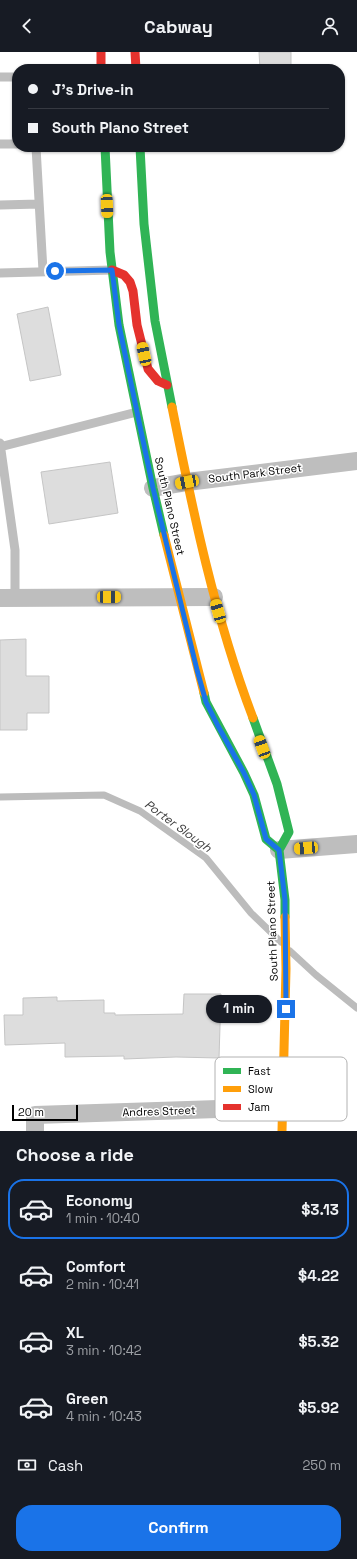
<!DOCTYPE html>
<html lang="en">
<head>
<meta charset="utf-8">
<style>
	body { margin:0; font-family:"Space Grotesk",sans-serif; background:#20242c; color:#f1f3f6; height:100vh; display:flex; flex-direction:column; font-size:15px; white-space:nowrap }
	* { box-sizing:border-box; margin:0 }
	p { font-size:13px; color:#9ea1a6 }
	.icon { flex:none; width:22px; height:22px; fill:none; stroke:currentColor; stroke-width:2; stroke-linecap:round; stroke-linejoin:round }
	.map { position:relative; height:1079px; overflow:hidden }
	.side { display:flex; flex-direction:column; background:#171b24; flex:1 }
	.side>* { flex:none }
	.banner { position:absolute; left:12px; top:12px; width:333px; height:88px; border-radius:16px; box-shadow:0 1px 3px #0004; display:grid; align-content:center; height:88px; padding:0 16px; background:#171b24 }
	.scale { position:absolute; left:12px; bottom:10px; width:66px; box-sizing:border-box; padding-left:4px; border:2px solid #000; border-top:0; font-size:11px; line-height:14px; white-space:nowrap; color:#000; -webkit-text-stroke:3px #fff; paint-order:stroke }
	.end { position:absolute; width:18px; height:18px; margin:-9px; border:5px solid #1a73e8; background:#fff; box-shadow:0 0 0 2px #fff }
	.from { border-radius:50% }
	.bubble { position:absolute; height:28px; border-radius:14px; background:#171b24; box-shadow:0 1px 3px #0004; font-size:13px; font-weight:800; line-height:28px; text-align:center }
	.car { position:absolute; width:12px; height:24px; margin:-12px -6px; border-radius:5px; box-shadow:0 0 3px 1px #0007; background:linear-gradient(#f5c518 24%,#345 0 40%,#f5c518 0 76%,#345 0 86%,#f5c518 0) }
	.banner b { display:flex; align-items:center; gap:14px; height:38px; font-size:15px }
	.banner b+b { border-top:1px solid #363941 }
	.banner i { width:10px; height:10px; background:#f1f3f6 }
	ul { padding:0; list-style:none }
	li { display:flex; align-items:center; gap:12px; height:60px; margin:0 8px 6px; padding:0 8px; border:2px solid transparent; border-radius:16px }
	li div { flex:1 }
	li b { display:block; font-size:15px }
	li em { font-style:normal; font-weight:800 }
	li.on { border-color:#1a73e8 }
	li>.icon { width:36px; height:36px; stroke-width:1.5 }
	h2 { padding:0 16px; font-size:18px; line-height:48px }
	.pay { display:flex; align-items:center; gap:10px; height:44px; padding:0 16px; font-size:15px }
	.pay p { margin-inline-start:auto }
	.primary-button { display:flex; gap:8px; margin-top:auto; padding:8px 16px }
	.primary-button a { flex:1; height:46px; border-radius:16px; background:#1a73e8; color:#fff; font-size:16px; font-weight:800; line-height:46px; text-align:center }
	header { display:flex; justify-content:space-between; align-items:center; height:52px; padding:0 16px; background:#171b24; font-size:18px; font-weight:800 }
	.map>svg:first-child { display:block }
</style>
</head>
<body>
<header><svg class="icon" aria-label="back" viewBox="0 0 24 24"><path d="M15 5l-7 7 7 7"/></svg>Cabway<svg class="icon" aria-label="person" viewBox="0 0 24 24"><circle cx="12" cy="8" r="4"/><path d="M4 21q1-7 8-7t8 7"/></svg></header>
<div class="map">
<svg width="357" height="1079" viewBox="0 0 357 1079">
	<rect width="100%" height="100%" fill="#fff"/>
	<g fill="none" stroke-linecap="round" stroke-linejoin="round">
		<path stroke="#bcbcbc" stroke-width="7" d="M 0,745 L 104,743 L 140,759 L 206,806 L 251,861 L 281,890
			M 290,899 L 316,923 L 357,956"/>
	</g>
	<path fill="#ddd" stroke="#c5c5c5" d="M 259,0 L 291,0 L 291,17 L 260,17 Z
		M 48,255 L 61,323 L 30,329 L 17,262 Z
		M 110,410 L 118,461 L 49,472 L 41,420 Z
		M 26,587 L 26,624 L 49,624 L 49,661 L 27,661 L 27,678 L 0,678 L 0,588 Z
		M 184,942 L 221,942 L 219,1006 L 176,1005 L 124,1007 L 124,1004 L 65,1005 L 65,991 L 5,993 L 4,963 L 23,963 L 23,946 L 57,945 L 57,949 L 104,948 L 104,961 L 115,961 L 115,963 L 183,962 Z"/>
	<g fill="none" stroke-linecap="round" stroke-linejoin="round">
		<path stroke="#bebebe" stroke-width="9" d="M 0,25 L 17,25
			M 0,92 L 17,92
			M 36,95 L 43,219
			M 0,153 L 39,152
			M 0,221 L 112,218
			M 0,391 L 15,498 L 15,546
			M 0,395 L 137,360"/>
		<path stroke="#bebebe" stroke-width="18" d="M 153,436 L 187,430 L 357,409
			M 0,546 L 214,545
			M 279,798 L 357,792
			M 35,1079 L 35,1063 L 282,1055"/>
		<path stroke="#30b455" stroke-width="9" d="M 105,95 L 110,200 L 119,273 L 153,436 L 164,483
			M 140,95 L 144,172 L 155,269 L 172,355
			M 204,641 L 206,650 L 244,721 L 254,743 L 266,787 L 279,798
			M 253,666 L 277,732 L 289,780 L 279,798 L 285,848 L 285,865"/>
		<path stroke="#ff9f0a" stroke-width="9" d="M 172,355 C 193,460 215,566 253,666
			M 164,483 L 204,641
			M 282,1079 L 286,917 L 285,865"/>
		<path stroke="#e5322d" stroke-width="9" d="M 101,0 L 101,17
			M 135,0 L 136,17
			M 112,218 L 124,223 L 130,230 L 133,239 L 137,273 L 148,317 L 158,329 L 167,333"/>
	</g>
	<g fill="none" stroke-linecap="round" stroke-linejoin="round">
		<path stroke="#1a73e8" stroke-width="5" d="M 55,219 L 112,218 L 119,273 L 137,360 L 153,436 L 197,618 L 206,650 L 218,674 L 244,721 L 254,743 L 266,787 L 279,798 L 285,848 L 286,957"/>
	</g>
	<g text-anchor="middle" stroke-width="3" stroke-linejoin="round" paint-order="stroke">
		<g font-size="11" fill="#000" stroke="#fff">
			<text transform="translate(255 421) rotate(-7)" y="4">South Park Street</text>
			<text transform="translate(170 454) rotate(77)" y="4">South Plano Street</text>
			<text transform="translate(272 879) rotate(-92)" y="4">South Plano Street</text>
			<text transform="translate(159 1059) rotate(-2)" y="4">Andres Street</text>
		</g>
		<g font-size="12" font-style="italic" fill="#414141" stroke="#fff">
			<text transform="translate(178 774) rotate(36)" y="4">Porter Slough</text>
		</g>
	</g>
	<rect x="215" y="1005" width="132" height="64" rx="6" fill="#fff" stroke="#b2b2b2" stroke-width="1"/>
	<rect x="223" y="1016" width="18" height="6" fill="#30b455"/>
	<rect x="223" y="1034" width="18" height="6" fill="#ff9f0a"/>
	<rect x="223" y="1052" width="18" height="6" fill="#e5322d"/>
	<g font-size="11" fill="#000">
		<text x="248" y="1023">Fast</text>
		<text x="248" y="1041">Slow</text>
		<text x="248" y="1059">Jam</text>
	</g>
</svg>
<div class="scale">20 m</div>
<i class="end from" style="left:55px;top:219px"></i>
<i class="end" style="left:286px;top:957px"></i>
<div class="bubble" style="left:206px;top:943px;width:66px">1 min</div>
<i class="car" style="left:107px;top:154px;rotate:178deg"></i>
<i class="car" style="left:144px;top:302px;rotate:348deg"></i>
<i class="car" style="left:187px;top:430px;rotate:259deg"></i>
<i class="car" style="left:109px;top:545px;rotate:90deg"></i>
<i class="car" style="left:218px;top:559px;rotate:344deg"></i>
<i class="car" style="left:262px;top:695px;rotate:340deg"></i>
<i class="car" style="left:306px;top:796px;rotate:266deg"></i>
<div class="banner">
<b><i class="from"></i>J's Drive-in</b>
<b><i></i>South Plano Street</b>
</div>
</div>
<section class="side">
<h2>Choose a ride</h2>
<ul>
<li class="on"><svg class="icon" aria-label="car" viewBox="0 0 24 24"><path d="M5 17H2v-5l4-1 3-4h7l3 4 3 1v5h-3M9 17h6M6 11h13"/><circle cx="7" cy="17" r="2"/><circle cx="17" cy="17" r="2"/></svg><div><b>Economy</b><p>1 min · 10:40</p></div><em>$3.13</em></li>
<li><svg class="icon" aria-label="car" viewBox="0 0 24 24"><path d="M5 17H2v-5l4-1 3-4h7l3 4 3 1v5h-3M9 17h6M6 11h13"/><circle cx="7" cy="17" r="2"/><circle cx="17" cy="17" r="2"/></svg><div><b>Comfort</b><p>2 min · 10:41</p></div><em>$4.22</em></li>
<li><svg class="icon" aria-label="car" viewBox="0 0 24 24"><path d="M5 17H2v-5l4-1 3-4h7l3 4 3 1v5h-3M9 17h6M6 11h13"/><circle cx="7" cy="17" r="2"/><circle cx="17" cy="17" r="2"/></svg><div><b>XL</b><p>3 min · 10:42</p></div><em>$5.32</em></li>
<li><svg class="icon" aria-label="car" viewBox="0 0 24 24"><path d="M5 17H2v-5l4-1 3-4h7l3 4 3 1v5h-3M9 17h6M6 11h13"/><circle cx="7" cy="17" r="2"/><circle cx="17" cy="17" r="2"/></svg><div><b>Green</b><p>4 min · 10:43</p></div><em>$5.92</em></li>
</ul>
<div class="pay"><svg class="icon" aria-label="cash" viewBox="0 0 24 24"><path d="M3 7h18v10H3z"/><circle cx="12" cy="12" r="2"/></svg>Cash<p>250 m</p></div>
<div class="primary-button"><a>Confirm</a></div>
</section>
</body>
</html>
